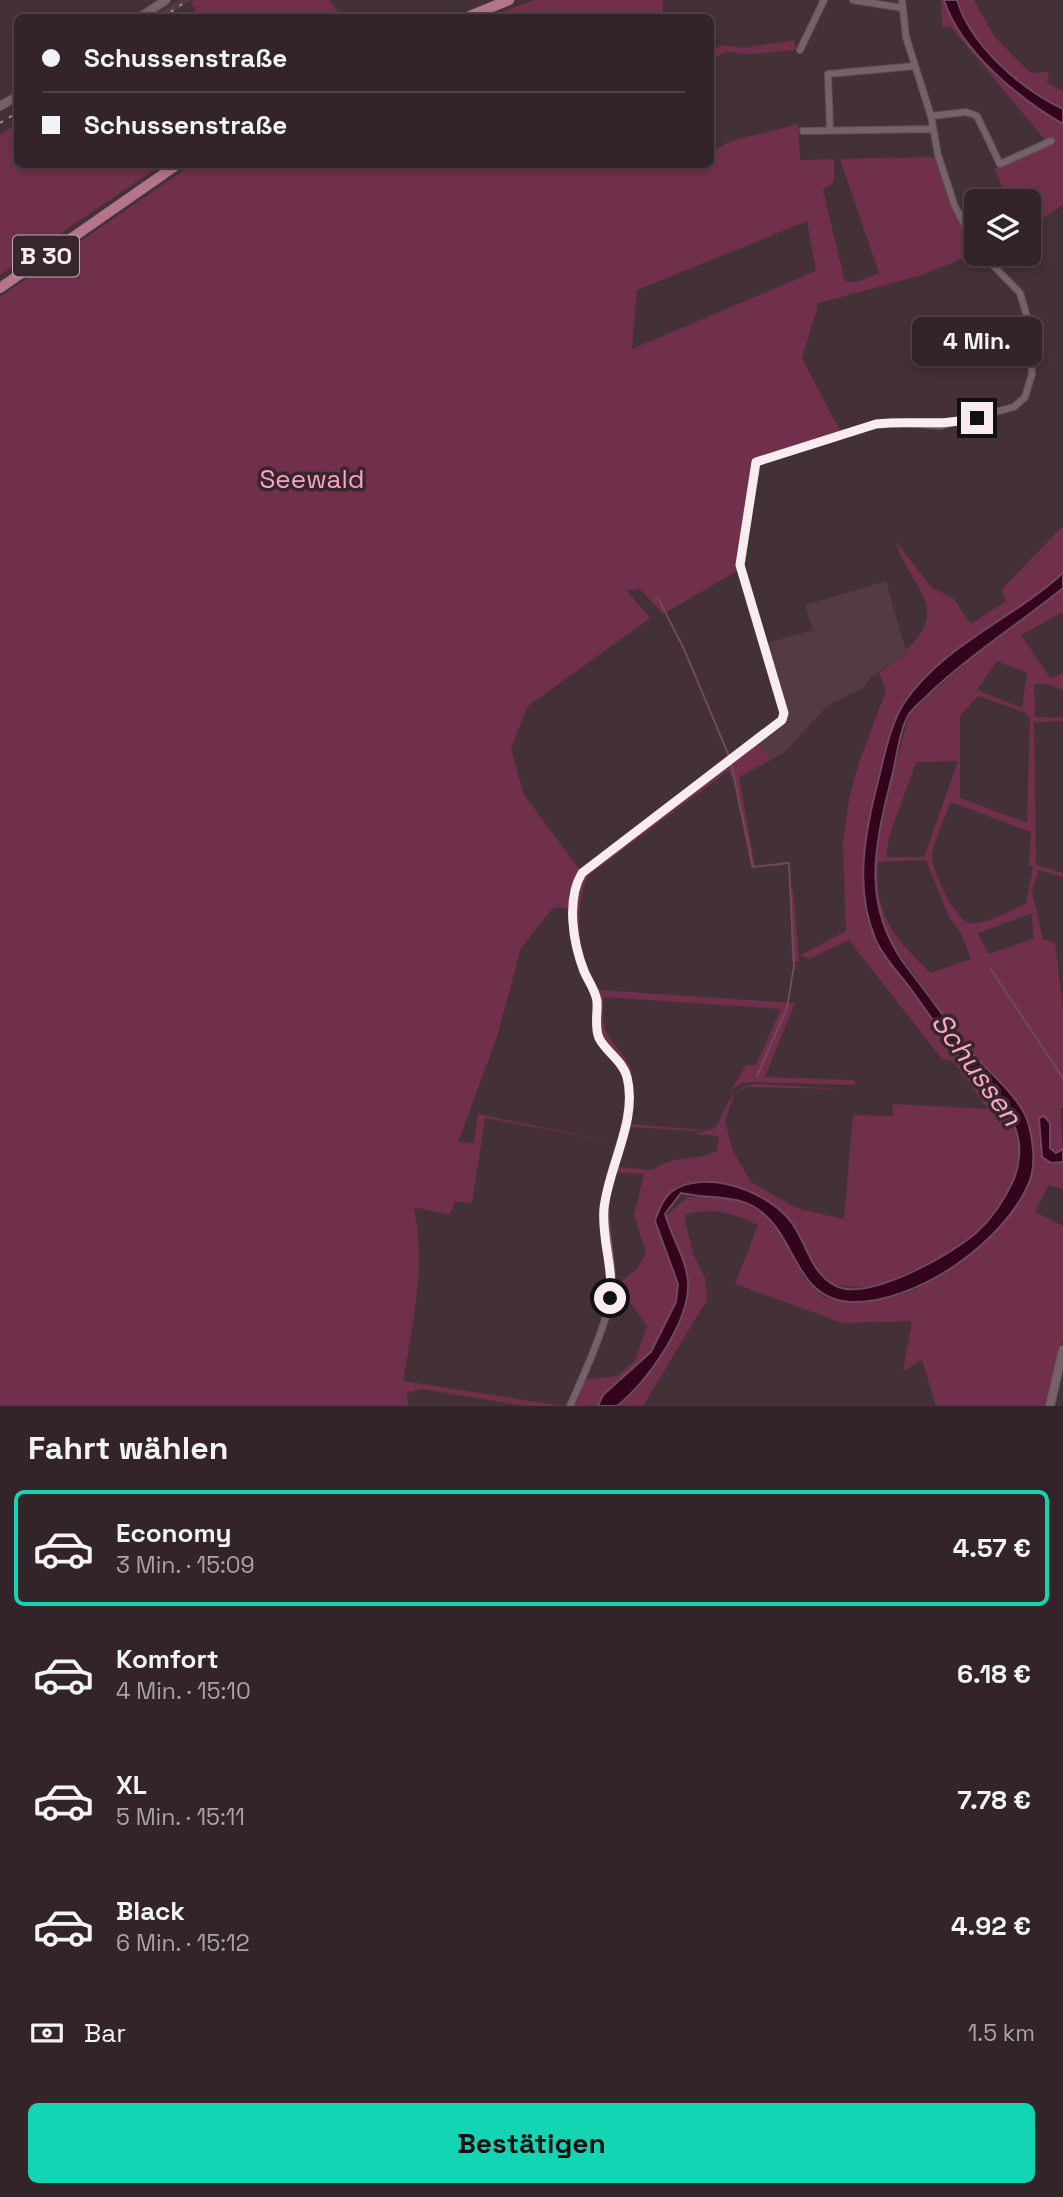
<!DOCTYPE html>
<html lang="de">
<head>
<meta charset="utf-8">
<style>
	body { margin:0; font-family:"Space Grotesk",sans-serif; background:#3e3035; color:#f1f3f6; height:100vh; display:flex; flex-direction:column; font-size:26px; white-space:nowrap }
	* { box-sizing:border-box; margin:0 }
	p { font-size:23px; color:#a9a4a8 }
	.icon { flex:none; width:38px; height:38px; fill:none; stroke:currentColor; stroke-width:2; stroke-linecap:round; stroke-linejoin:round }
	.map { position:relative; height:1406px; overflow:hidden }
	.side { display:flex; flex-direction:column; background:#332429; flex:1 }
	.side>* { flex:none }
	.top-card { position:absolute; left:14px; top:14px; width:700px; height:154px; border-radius:10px; box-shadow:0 4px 10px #0003,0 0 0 2px #4e4146; display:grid; align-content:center; height:154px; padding:0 28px; background:#332429 }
	.buttons { position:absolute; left:964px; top:189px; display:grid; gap:14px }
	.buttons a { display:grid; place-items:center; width:77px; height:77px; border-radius:10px; background:#332429; box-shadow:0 4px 10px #0003,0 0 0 2px #4e4146; font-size:35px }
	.end { position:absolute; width:32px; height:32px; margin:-16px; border:9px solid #f9ecf0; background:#111; box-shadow:0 0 0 4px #111 }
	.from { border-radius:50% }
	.bubble { position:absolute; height:49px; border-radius:10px; background:#332429; box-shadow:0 4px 10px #0003,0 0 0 2px #4e4146; font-size:23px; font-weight:700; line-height:49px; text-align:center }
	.top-card b { display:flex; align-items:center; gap:24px; height:66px; font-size:26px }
	.top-card b+b { border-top:2px solid #4e4146 }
	.top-card i { width:18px; height:18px; background:#f1f3f6 }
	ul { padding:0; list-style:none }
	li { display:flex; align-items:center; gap:21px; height:116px; margin:0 14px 10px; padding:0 14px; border:4px solid transparent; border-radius:10px }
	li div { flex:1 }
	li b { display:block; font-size:26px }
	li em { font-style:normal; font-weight:700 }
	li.selected { border-color:#14d5b3 }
	li>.icon { width:63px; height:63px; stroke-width:1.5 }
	h2 { padding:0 28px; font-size:32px; line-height:84px }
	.pay { display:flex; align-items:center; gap:18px; height:77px; padding:0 28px; font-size:26px }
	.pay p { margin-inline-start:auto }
	.primary-button { display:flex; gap:14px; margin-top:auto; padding:14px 28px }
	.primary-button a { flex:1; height:80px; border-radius:10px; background:#14d5b3; color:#111; font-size:28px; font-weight:700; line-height:80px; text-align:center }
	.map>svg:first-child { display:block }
</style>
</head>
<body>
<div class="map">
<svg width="1063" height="1406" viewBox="0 0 1063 1406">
	<rect width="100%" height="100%" fill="#443037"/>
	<path fill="#533a43" d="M 179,0 L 192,0 L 165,17 L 152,17 Z
		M 886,581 L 907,654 L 871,677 L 863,688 L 827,706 L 784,753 L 771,760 L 757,742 L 781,724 L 781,714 L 761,645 L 813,630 L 805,605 Z"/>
	<path fill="#70304b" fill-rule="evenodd" d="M 194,0 L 329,0 L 342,17 L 182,17 L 196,11 L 191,2 Z
		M 534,0 L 663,0 L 663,17 L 487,17 Z
		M 941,0 L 944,0 C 960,50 1018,99 1063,124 L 1063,205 L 1029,227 L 1029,201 L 1010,201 L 994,169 L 1054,142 L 1052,138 L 1046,141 L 951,27 L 942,26 Z
		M 957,0 L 974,0 L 994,36 L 1030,73 L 1049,72 L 1047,83 L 1063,91 L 1063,109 C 1021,89 971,46 957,0 Z
		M 794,40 L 796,50 L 750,54 L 725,52 L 711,60 L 711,51 L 722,45 L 744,48 Z
		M 17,124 L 18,164 L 161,165 L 0,275 L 0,135 Z
		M 798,124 L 800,160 L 834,159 L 834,181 L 823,190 L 845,282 L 859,281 L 879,273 L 840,159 L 935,157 L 948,197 L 976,253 L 919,276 L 815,304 L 818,306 L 802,358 L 841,433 L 760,456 L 753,462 L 738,553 L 739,570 L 663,614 L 639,588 L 627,591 L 650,618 L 527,707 L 511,749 L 524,795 L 580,870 C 573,882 565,896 571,910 L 557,907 L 552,909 L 521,948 L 497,1037 L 458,1142 L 474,1143 L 478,1114 L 618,1143 L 485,1118 L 472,1203 L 455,1201 L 450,1215 L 414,1207 C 426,1266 413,1321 403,1381 L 563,1406 L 525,1406 L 422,1389 L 407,1393 L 408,1406 L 0,1406 L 0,297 L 191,165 L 680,164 L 681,168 L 687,165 L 710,164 L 711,152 L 731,141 ZM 807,221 L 816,271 L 632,349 L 637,290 Z
		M 1063,526 L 1063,573 L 1039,596 L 970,639 L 917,686 L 902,705 L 867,829 L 875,940 L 966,1065 L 999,1102 L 1016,1129 L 1020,1155 L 1013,1181 L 998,1206 L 978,1231 L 939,1258 L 873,1288 L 835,1285 L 816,1269 L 788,1218 L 766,1201 L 724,1182 L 678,1185 L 660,1206 L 661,1239 L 678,1284 L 676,1302 L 651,1352 L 603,1395 L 598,1406 L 574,1406 L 583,1380 L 617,1376 L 635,1361 L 647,1326 L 628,1300 L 612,1299 L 614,1287 L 636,1270 L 646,1253 L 634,1215 L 644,1174 L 613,1172 L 628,1130 L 617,1167 L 653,1170 C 671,1155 696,1162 717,1151 L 719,1136 L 695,1134 L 715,1128 C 728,1107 729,1086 758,1084 L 840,1089 L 747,1087 L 735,1093 L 725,1120 L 732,1149 L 751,1182 L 796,1208 L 844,1219 L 853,1115 L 893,1116 L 893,1104 L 988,1109 L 953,1061 L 942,1059 L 849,940 L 809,959 L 801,955 L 846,931 L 843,843 L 849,800 L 858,765 L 886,691 L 879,673 L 907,654 L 906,650 C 953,607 908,585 896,542 L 932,588 L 953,598 L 971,624 L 1006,601 L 1002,589 Z
		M 1063,588 L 1063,612 L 1021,635 L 1051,679 L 1063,673 L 1063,690 L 1049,684 L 1034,684 L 1035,717 L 1063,718 L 1063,721 L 1034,722 L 1036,865 L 1063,873 L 1063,877 L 1039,870 L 1032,891 L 1043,939 L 1055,943 L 1063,1009 L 1063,1108 L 1060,1109 L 1063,1149 L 1056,1154 L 1050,1148 L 1050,1123 L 1039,1118 L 1039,1143 L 1063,1162 L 1063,1189 L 1049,1185 L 1035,1212 L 1063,1226 L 1063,1338 L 1047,1406 L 936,1406 L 922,1360 L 903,1371 L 912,1321 L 843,1323 L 735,1284 L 758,1225 C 734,1213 710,1206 684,1215 L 693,1254 L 705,1278 L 707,1300 L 643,1406 L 617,1406 L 625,1399 C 646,1370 696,1314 688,1277 C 683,1257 672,1237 665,1216 L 688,1197 L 730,1197 L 763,1213 L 778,1230 L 805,1279 L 824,1298 C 842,1298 861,1300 878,1299 C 945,1295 989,1224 1030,1179 L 1011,1096 L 972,1053 L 885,934 L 876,904 L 873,867 L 891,781 L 910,713 L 996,636 ZM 997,661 L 1027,673 L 1022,708 L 977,690 ZM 978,696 L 1024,712 L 1030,717 L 1027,823 L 960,798 L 960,716 ZM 958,761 L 924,857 L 886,857 L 889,837 L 916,762 ZM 951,802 L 1031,832 L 1029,866 L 1033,867 L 1026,904 C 1011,910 984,926 969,923 C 955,920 933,872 932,858 C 932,847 946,813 951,802 ZM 926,860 L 949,917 L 961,934 L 971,959 L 930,973 C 894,936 874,917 878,862 ZM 1032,913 L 1033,939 L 988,954 L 978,933 Z
		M 757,742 L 771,760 L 739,777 L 755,867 L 751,867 L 734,782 L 729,770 L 589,875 C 573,902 577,966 600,990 L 795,1003 L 765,1077 L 855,1080 L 855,1085 L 755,1082 L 742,1083 L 731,1090 L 746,1065 L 756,1065 L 781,1009 L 604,997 C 600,1041 610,1032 628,1063 C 637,1078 631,1107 630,1124 L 700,1130 L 710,1127 L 697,1131 L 632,1127 L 629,1123 L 630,1081 L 601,1038 L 599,996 L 581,949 L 576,898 L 582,877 Z
		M 790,889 L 793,889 L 799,961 L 792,961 Z"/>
	<path fill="#34041c" stroke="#6f4a5c" stroke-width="2" d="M 944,0 L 957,0 C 971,46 1021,89 1063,109 L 1063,124 C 1019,99 960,50 944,0 Z
		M 1063,573 L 1063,588 C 1020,623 975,651 934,689 C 927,697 915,705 909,714 C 899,731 897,757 892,776 C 874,848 860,907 909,970 C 931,998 951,1027 973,1054 C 991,1075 1019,1096 1028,1122 C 1033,1139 1036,1163 1030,1180 C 1007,1241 915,1305 850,1302 C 798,1299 797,1244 765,1215 C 740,1192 710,1200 681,1193 L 665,1214 C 671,1236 686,1258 688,1281 C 691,1321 647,1382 617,1406 L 598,1406 L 603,1395 L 651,1352 L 676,1302 L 678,1284 L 655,1221 C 663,1195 673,1184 700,1182 C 730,1180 767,1195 788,1218 C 807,1239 808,1272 836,1286 C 868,1302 953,1254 978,1231 C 992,1218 1005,1198 1013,1181 C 1020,1165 1022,1145 1015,1128 C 1005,1104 984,1086 967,1066 C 947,1041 929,1014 910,988 C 899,973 882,956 875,938 C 855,890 864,838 876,789 C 883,763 889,726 904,703 C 943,645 1013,619 1063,573 Z
		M 1044,1116 L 1050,1123 L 1050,1148 L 1056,1153 L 1063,1149 L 1063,1162 L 1051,1163 L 1042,1157 L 1039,1118 Z"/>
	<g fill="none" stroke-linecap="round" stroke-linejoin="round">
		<path stroke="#6f4a5c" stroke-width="2" d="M 658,598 L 684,649 L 729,756
			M 731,763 L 753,867 L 789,863 L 794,966 L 787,1008 L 757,1076
			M 990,968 L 1063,1078"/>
		<defs>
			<path id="minor" d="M 853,0 L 903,8
				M 902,0 L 906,37 L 931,116 L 938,155 L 954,204 L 976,248
				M 800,50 L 824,0
				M 931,116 L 966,112 L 977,116 L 1000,164 L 1051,141
				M 830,129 L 828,74 L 915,66
				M 803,131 L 932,129
				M 570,1406 C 583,1376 611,1317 612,1285 C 613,1253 601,1223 607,1190 C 614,1155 631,1123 629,1086 C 627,1064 607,1056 599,1037 C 594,1025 598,1012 596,1000 C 595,989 588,981 584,971 C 573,942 566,899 582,873 L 782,720 L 784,713 L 740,565 L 756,462 L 876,424 L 896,422 L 940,426 L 1014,407 L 1025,397 L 1032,374 L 1028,320 L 1020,293 L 982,254"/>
			<path id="tertiary" d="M 139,18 L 166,0
				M 0,106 L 18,96
				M 1050,1406 L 1063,1350"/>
			<path id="primary" d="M 465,18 L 509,0
				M 0,288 L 178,164"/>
		</defs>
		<use href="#minor" stroke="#604f55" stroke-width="8"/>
		<use href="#tertiary" stroke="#604f55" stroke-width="10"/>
		<use href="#primary" stroke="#604f55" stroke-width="11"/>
		<use href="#minor" stroke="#766168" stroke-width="6"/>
		<use href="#tertiary" stroke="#766168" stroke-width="8"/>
		<use href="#primary" stroke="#b3748c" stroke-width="10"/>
		<path stroke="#9d8c92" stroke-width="2" stroke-dasharray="3.5 7" stroke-linecap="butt" d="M 162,18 L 188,0
			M 0,123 L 18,112"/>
	</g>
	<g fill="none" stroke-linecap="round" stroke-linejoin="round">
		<path stroke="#f9ecf0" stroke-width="9" d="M 610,1298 C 614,1268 601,1238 604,1208 C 609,1165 638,1120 627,1077 C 623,1061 606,1052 599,1038 C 594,1026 598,1013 597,1001 C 595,989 588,981 584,971 C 573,943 566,899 582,873 L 782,720 L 784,713 L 740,565 L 756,462 L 876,424 C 913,420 939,427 977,418"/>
	</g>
	<g text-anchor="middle" stroke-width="7" stroke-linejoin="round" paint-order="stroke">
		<rect fill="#39262d" stroke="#bfb1b6" stroke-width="2" x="13" y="235.5" width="66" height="41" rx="5"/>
		<g font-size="24" font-weight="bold" fill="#f9ecf0">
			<text x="46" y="264">B 30</text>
		</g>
		<g font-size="26" fill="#f5a4c2" stroke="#39262d">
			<text x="312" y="488">Seewald</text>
		</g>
		<g font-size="28" font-style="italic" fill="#f9a7c6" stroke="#39262d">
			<text transform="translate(977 1069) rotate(54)" y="10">Schussen</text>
		</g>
	</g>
</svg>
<div class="buttons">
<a><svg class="icon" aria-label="layers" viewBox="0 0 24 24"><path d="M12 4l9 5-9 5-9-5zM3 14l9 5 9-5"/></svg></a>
</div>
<i class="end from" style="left:610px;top:1298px"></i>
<i class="end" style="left:977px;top:418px"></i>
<div class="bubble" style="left:912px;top:317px;width:130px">4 Min.</div>
<div class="top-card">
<b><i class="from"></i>Schussenstraße</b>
<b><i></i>Schussenstraße</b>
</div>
</div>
<section class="side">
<h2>Fahrt wählen</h2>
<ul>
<li class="selected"><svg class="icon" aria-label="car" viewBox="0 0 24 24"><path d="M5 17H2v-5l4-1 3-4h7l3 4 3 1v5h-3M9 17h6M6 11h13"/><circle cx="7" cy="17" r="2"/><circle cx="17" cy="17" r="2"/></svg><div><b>Economy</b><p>3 Min. · 15:09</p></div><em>4.57 €</em></li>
<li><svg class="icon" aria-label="car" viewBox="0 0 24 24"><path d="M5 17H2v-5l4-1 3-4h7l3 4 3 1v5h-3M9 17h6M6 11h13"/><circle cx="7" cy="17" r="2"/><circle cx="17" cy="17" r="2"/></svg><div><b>Komfort</b><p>4 Min. · 15:10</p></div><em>6.18 €</em></li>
<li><svg class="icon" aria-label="car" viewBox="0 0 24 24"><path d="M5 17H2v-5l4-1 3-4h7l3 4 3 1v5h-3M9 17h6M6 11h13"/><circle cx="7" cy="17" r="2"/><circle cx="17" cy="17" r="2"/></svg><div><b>XL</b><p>5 Min. · 15:11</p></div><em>7.78 €</em></li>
<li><svg class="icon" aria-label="car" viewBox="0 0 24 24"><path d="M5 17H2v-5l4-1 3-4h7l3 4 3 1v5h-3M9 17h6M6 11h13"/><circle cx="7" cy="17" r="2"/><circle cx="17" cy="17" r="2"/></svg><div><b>Black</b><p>6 Min. · 15:12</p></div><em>4.92 €</em></li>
</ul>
<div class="pay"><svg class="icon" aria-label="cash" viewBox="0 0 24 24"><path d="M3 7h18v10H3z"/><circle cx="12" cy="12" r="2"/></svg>Bar<p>1.5 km</p></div>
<div class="primary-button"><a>Bestätigen</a></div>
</section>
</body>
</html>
